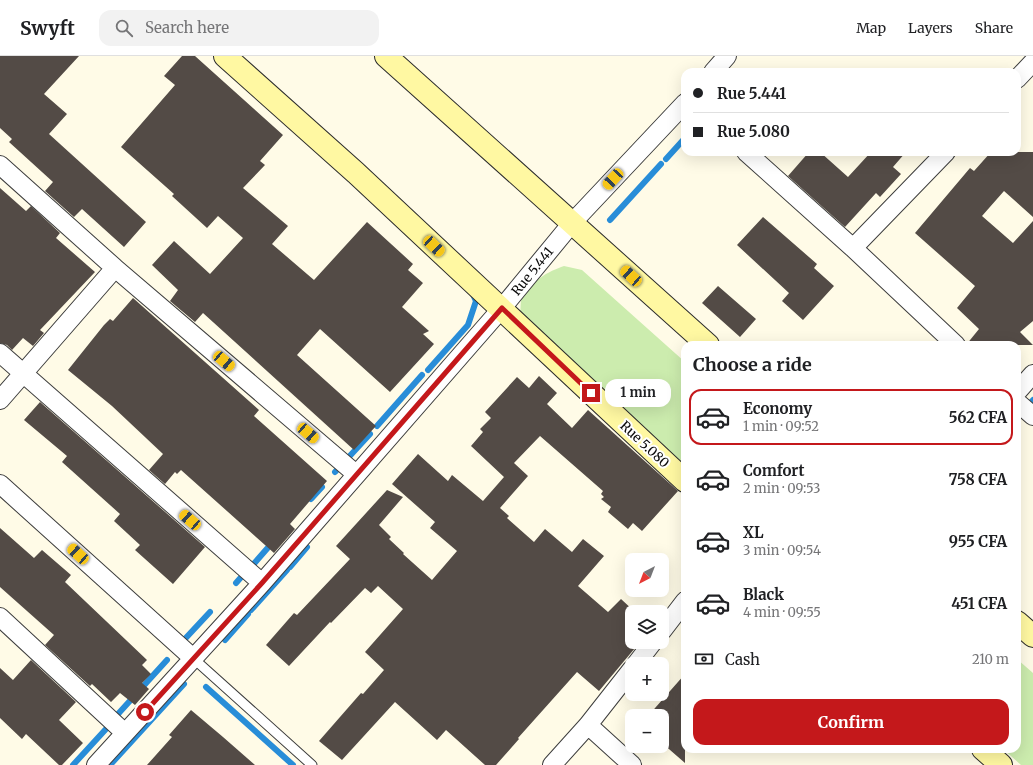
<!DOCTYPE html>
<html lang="en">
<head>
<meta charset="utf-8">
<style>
	body { margin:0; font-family:Merriweather,serif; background:#f2f2f2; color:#202124; height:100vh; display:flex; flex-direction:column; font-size:15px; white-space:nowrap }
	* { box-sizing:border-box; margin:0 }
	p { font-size:13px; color:#757577 }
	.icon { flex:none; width:22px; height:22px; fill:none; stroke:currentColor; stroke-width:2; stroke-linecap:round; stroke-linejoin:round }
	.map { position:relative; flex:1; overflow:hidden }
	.panel { position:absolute; left:681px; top:285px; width:340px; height:412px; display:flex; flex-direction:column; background:#fff; border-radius:12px; box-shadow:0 4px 16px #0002 }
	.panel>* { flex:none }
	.top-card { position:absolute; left:681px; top:12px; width:340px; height:88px; border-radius:12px; box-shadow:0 4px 16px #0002; display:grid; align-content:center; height:88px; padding:0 12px; background:#fff }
	.needle { width:26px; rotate:222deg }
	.buttons { position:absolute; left:625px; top:497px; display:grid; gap:8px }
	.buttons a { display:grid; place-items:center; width:44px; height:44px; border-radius:8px; background:#fff; box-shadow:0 4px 16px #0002; font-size:20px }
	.end { position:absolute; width:18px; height:18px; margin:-9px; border:5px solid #c4181b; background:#fff; box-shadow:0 0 0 2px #fff }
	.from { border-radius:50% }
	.bubble { position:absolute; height:28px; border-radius:12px; background:#fff; box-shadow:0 4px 16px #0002; font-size:13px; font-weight:700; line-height:28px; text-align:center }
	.car { position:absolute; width:12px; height:24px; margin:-12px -6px; border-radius:5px; box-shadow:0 0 3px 1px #0007; background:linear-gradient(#f5c518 24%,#345 0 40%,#f5c518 0 76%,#345 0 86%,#f5c518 0) }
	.top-card b { display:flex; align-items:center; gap:14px; height:38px; font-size:15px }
	.top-card b+b { border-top:1px solid #e0e0e0 }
	.top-card i { width:10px; height:10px; background:#202124 }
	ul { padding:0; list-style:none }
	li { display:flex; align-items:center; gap:12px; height:56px; margin:0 8px 6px; padding:0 4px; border:2px solid transparent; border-radius:12px }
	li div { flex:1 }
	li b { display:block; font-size:15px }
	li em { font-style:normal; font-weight:700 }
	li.selected { border-color:#c4181b }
	li>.icon { width:36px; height:36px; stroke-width:1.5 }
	h2 { padding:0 12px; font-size:18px; line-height:48px }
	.pay { display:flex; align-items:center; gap:10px; height:44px; padding:0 12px; font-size:15px }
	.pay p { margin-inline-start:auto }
	.cta { display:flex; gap:8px; margin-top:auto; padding:8px 12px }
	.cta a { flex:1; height:46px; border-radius:12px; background:#c4181b; color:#fff; font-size:16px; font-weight:700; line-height:46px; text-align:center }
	header { display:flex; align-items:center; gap:24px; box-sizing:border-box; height:56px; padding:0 20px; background:#fff; border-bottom:1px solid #e0e0e0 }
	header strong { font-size:19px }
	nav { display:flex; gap:22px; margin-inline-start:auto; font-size:14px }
	.search { width:280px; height:36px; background:#f2f2f2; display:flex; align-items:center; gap:10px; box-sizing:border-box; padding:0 14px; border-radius:12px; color:#757577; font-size:15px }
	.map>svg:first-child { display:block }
</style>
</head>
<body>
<header>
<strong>Swyft</strong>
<div class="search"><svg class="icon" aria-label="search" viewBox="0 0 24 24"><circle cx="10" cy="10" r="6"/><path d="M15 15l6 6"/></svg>Search here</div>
<nav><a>Map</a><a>Layers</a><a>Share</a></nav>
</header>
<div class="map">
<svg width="1033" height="709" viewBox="0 0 1033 709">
	<rect width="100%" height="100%" fill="#fffbe7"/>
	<path fill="#ccecae" d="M 564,210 L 582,214 L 685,306 L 685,410 L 532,274 L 520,258 C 521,253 520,246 522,242 C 529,226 549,215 564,210 Z
		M 1017,603 L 1033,617 L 1033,709 L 1021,709 L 1003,693 L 1017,693 Z"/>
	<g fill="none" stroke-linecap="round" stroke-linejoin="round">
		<path stroke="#288dd8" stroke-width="6" d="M 666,103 L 685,82
			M 610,164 L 661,108
			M 428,314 L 468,269 L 476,245 L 472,236
			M 1032,345 L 1033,344
			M 377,370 L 422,319
			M 335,416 L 370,378
			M 311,443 L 322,431
			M 251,511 L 272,487
			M 290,511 L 307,491
			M 236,527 L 243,519 L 240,516
			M 251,554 L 287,514
			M 225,584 L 248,558
			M 183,585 L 210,556
			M 206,631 L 293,709
			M 118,658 L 167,604
			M 73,709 L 106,673
			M 110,709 L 184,628"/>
	</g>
	<path fill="#534b46" d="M 0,0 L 79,0 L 44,38 L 67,58 L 49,78 L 146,166 L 124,191 L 82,153 L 74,161 L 45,135 L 53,126 L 9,86 L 12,83 L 0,72 Z
		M 182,0 L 195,0 L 283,79 L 260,105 L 265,109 L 243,132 L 288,170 L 272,188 L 314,224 L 367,166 L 413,208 L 408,214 L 423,227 L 402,251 L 429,275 L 423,278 L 434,288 L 390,336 L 320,273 L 297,299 L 376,370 L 354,394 L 203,257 L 195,266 L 170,245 L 178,234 L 152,209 L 174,185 L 210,218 L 243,182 L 218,160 L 207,172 L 172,140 L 174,138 L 121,91 L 175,29 L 164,20 Z
		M 809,96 L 820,96 L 848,121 L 871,96 L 906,96 L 893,111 L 901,118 L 880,141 L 876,137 L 845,171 L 788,120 Z
		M 991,96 L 1033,96 L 1033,161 L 1004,135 L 982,160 L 1013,187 L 1033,165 L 1033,265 L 1020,276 L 1033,289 L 966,289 L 979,273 L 957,252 L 975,230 L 915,177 L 970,112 L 974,115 Z
		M 0,132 L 26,155 L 31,150 L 60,177 L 56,182 L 95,216 L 40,274 L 44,277 L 33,290 L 23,282 L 12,294 L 7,289 L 0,287 Z
		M 763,161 L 817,208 L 814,212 L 834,230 L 803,264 L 782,245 L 789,237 L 737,189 Z
		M 718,230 L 756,263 L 740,281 L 702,247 Z
		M 133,242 L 259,354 L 254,360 L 327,425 L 290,468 L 295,473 L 274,497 L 181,414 L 177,418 L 175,416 L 165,428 L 149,414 L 163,398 L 112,350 L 68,314 L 104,269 L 110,263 L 113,265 Z
		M 539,320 L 557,337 L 547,348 L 572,372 L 588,354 L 678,435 L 642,475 L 633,467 L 628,473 L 608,456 L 611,451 L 601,443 L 604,441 L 601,438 L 603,435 L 540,380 L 514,407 L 528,420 L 500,452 L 509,460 L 507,462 L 534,486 L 545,473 L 572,496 L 583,483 L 604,500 L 578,530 L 608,556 L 621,543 L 635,556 L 632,556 L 632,586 L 640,586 L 599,635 L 577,616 L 518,682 L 519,683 L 496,709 L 485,709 L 446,674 L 437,684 L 395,646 L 342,704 L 319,685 L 361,637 L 363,638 L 384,614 L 365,596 L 403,553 L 378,530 L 371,537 L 365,532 L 331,567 L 330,566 L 289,610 L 266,589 L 294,557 L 297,559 L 350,503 L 336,490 L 387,434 L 403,441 L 379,469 L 391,481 L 389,483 L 404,497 L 403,498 L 432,524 L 457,495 L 430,472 L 435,466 L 392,428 L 418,398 L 448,425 L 452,419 L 483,445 L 504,421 L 471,390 L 483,376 L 480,373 L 491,362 L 485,356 L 517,321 L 529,332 Z
		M 40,346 L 205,491 L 173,528 L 135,494 L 140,489 L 114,465 L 120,458 L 62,406 L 67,400 L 24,364 Z
		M 0,472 L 34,502 L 42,494 L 71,519 L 65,526 L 147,604 L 142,609 L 151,618 L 142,627 L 149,633 L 135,649 L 120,637 L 111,646 L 92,628 L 90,630 L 45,589 L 54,579 L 0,531 Z
		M 31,604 L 76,646 L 59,664 L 83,687 L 62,709 L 59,709 L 26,678 L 22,683 L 0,662 L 0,612 L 13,624 Z
		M 685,618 L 685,707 L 662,687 L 662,660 L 648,660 Z
		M 191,654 L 223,681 L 255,709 L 147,709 L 172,681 L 169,679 Z"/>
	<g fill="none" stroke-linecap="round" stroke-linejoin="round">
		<defs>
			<path id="lane" d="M 194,603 L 312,709"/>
			<path id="street" d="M 713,16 L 727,0
				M 1017,23 L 1033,6
				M 746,96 L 853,192 L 956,289
				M 0,109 L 115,212 L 356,418
				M 853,192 L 946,96
				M 0,297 L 262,527
				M 1017,336 L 1033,318
				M 0,344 L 115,212
				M 1017,346 L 1033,360
				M 0,428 L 194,603
				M 0,561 L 125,677
				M 662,575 L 685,545
				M 636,608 L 653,586
				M 588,669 L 632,709
				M 96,709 L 262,527 L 502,252 L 572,167 L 685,47
				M 552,709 L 588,669 L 632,613"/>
			<path id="secondary" d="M 225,0 L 356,117 L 685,425
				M 386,0 L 708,289
				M 1017,566 L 1033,580
				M 983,693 L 1001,709"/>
		</defs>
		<use href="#lane" stroke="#3d3d3d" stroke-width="11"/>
		<use href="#street" stroke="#3d3d3d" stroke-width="20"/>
		<use href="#secondary" stroke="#2c2c2c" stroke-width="24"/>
		<use href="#lane" stroke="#fff" stroke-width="9"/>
		<use href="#street" stroke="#fff" stroke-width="18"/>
		<use href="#secondary" stroke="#fff8a2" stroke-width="22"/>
	</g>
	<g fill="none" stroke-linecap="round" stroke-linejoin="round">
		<path stroke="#c4181b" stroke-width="5" d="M 145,656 L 262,527 L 502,252 L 591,337"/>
	</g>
	<g text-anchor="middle" stroke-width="4" stroke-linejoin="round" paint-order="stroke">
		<g font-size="13" fill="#0a0a0a" stroke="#fff">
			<text transform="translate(532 215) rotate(-51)" y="5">Rue 5.441</text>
			<text transform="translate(645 388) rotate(43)" y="5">Rue 5.080</text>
		</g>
	</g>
</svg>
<div class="buttons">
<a><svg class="needle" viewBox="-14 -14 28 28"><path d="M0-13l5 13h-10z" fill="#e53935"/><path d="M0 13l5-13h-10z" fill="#757577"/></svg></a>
<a><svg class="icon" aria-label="layers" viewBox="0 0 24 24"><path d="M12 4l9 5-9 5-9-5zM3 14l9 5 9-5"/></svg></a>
<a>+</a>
<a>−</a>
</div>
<i class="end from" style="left:145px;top:656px"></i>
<i class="end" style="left:591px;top:337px"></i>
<div class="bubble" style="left:605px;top:323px;width:66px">1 min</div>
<i class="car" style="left:613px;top:123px;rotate:223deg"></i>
<i class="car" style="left:434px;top:190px;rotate:133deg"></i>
<i class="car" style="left:631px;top:220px;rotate:312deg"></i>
<i class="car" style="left:224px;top:305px;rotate:130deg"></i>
<i class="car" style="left:308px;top:377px;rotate:131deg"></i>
<i class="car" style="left:190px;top:464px;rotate:311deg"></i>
<i class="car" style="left:78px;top:498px;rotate:312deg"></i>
<div class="top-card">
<b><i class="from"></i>Rue 5.441</b>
<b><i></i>Rue 5.080</b>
</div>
<section class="panel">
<h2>Choose a ride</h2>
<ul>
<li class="selected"><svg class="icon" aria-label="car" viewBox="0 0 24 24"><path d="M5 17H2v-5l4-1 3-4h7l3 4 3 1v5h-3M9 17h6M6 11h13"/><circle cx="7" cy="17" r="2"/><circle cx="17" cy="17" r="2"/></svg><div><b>Economy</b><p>1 min · 09:52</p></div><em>562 CFA</em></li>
<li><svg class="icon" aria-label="car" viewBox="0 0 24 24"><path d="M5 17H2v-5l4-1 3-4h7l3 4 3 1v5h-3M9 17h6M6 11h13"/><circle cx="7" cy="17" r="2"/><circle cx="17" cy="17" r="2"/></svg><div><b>Comfort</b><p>2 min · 09:53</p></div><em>758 CFA</em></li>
<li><svg class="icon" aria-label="car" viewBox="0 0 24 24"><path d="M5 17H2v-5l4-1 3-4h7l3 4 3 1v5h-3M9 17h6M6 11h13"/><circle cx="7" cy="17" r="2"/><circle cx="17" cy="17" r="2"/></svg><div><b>XL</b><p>3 min · 09:54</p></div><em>955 CFA</em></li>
<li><svg class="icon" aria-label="car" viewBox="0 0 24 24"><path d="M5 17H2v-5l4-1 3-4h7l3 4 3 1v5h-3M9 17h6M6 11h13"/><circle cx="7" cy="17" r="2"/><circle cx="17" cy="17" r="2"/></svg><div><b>Black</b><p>4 min · 09:55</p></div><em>451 CFA</em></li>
</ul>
<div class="pay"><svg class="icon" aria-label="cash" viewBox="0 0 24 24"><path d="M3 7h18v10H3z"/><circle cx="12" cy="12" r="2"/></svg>Cash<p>210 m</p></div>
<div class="cta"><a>Confirm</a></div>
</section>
</div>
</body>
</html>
